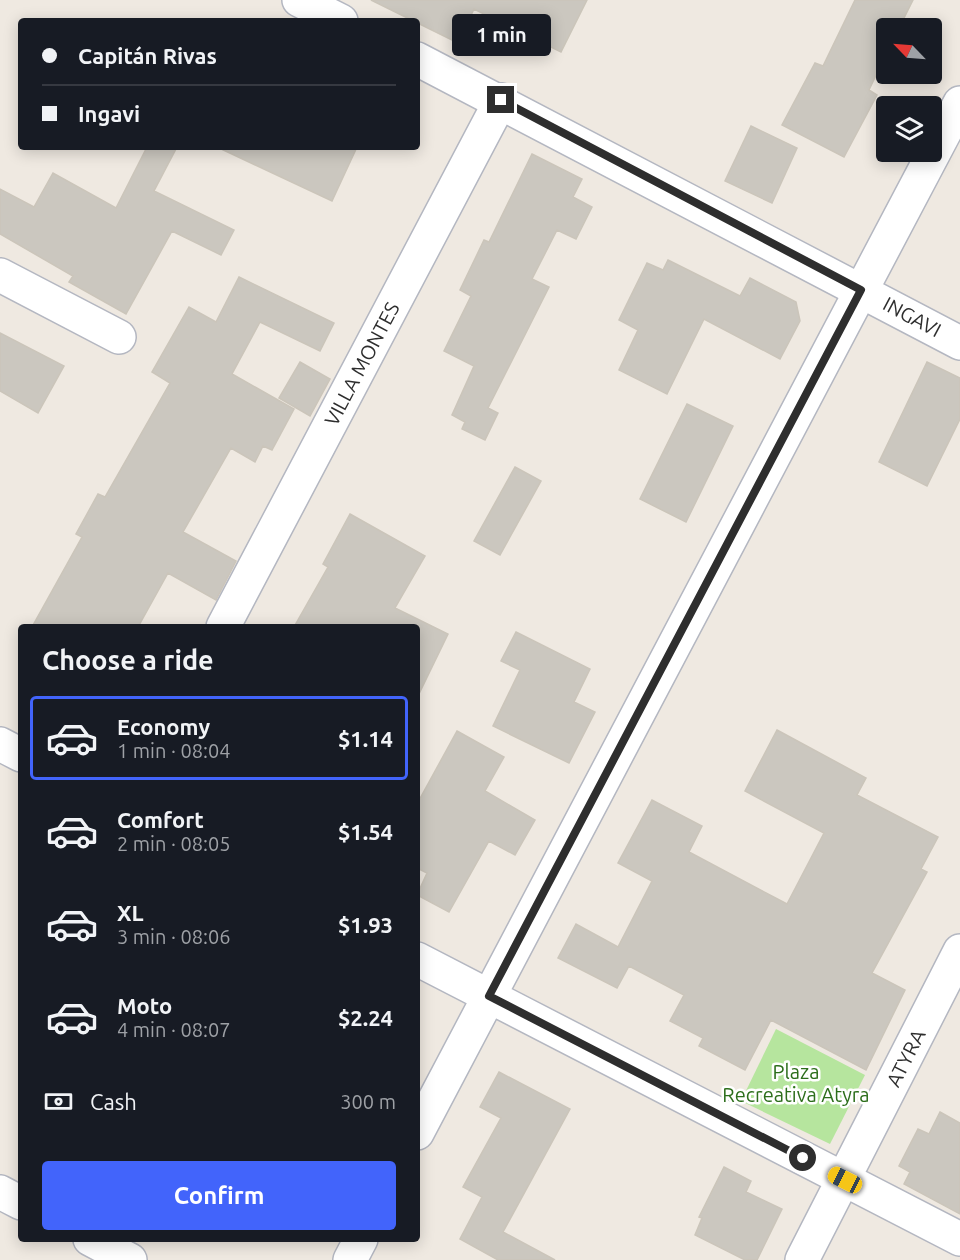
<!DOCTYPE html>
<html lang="en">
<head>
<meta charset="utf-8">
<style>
	body { margin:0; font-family:Ubuntu,sans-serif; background:#20242c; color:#f1f3f6; height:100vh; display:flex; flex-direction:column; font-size:22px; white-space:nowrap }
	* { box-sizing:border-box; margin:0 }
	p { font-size:20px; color:#9ea1a6 }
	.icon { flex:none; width:33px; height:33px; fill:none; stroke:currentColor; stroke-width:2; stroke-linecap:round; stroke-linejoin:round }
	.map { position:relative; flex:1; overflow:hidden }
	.side { position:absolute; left:18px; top:624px; width:402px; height:618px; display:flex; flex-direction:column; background:#171b24; border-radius:6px; box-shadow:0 3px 15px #0003 }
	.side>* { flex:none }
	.banner { position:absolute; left:18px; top:18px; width:402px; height:132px; border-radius:6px; box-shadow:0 3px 15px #0003; display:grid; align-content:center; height:132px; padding:0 24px; background:#171b24 }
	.needle { width:39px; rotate:295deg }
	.fabs { position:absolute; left:876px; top:18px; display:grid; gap:12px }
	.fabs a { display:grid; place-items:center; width:66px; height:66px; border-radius:6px; background:#171b24; box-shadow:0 3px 15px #0003; font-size:30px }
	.end { position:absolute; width:27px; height:27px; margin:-14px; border:8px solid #2e2e2e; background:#fff; box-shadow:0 0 0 3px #fff }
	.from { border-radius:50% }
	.bubble { position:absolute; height:42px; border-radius:6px; background:#171b24; box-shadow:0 3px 15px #0003; font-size:20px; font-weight:600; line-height:42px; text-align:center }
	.car { position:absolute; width:18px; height:36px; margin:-18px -9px; border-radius:8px; box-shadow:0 0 4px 2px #0007; background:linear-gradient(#f5c518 24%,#345 0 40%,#f5c518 0 76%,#345 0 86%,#f5c518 0) }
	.banner b { display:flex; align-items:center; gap:21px; height:57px; font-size:22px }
	.banner b+b { border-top:2px solid #363941 }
	.banner i { width:15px; height:15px; background:#f1f3f6 }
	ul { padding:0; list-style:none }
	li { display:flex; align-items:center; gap:18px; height:84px; margin:0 12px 9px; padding:0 12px; border:3px solid transparent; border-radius:6px }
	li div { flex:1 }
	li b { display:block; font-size:22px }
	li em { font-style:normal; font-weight:600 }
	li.current { border-color:#4264fb }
	li>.icon { width:54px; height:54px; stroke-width:1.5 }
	h2 { padding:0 24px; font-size:27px; line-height:72px }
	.pay { display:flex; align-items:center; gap:15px; height:66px; padding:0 24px; font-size:22px }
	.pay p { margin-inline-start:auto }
	.action { display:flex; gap:12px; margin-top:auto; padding:12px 24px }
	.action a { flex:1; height:69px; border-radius:6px; background:#4264fb; color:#fff; font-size:24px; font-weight:600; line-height:69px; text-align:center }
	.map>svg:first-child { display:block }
</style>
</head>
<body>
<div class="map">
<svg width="960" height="1260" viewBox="0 0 960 1260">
	<rect width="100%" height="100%" fill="#efe9e1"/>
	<path fill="#b6e59e" d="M 776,1029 L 865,1075 L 830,1144 L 741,1101 Z"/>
	<path fill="#cbc7bf" stroke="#cbc5ba" stroke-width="1.5" d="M 371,0 L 587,0 L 561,52 L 474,9 L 458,43 Z
		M 855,0 L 913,0 L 899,28 L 886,28 L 886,54 L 869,90 L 877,95 L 844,157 L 782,125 L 815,63 L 823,66 Z
		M 751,126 L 797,148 L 772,203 L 725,181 Z
		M 147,147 L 177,147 L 154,191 L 234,230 L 221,255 L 172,231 L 126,314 L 69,282 L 73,276 L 0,234 L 0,189 L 34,207 L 53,173 L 116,208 Z
		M 217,147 L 357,147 L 332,201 Z
		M 532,154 L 582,179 L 573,197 L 592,207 L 576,239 L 557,230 L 532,279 L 549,287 L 488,408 L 498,413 L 485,440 L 462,429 L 465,422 L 452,415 L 474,366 L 444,351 L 471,296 L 460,290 L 484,240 L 489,242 Z
		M 668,260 L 740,296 L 750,278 L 796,302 L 800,321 L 780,359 L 704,319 L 667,394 L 619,370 L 638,330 L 619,320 L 647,263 L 663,270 Z
		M 239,277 L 334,323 L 320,351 L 260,322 L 232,374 L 294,409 L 272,450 L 263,446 L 255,462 L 231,448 L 183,532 L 236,561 L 216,600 L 168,573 L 138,627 L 32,627 L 82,537 L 76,534 L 98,494 L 105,497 L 170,383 L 152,372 L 189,307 L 216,322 Z
		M 0,333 L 64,366 L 38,413 L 0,391 Z
		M 300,362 L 330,379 L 310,416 L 279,398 Z
		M 927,362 L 960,378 L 960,419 L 927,486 L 879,462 Z
		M 687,404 L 733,426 L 686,522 L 640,499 Z
		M 515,467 L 541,481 L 500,555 L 474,541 Z
		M 350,514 L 425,556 L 395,608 L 448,634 L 417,698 L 417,627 L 294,627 L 328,567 L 323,564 Z
		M 516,632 L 590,669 L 574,702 L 595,712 L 569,763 L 493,726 L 520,670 L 501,661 Z
		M 777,730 L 866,778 L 857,795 L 938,837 L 921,869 L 927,872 L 872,973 L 905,990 L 866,1070 L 771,1020 L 745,1070 L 699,1046 L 703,1038 L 670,1021 L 684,995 L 629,966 L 617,988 L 558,958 L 576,924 L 618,947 L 652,881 L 618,863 L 652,800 L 702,826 L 689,852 L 787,904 L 824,833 L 745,791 Z
		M 457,731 L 504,757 L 485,791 L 535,820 L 515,855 L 489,841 L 449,912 L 417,895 L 427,873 L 417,868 L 417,804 Z
		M 499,1072 L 570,1109 L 503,1232 L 555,1260 L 498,1260 L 460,1239 L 482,1197 L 463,1187 L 501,1118 L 480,1107 Z
		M 940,1112 L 960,1123 L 960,1214 L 904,1184 L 910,1172 L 899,1166 L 918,1129 L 929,1134 Z
		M 724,1167 L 751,1181 L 746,1192 L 782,1209 L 757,1260 L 745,1260 L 695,1235 L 702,1218 L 699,1217 Z"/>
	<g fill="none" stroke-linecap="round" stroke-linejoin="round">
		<defs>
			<path id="minor" d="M 0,275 L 119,337
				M 223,627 L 501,100
				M 0,744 L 21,755
				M 417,959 L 960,1239
				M 417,1133 L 960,103
				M 0,1192 L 21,1203
				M 90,1239 L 130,1260
				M 350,1260 L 361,1239
				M 802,1260 L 960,951"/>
			<path id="secondary" d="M 299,0 L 341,21
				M 417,59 L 960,343"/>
		</defs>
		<use href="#minor" stroke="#b4b7c1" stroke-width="36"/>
		<use href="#secondary" stroke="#b4b7c1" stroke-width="36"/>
		<use href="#minor" stroke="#fff" stroke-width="33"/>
		<use href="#secondary" stroke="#fff" stroke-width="33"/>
	</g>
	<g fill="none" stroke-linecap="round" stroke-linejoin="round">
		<path stroke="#2e2e2e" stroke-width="8" d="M 501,100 L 861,290 L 489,996 L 803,1158"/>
	</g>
	<g text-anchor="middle" stroke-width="5" stroke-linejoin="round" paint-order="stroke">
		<g font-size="20" fill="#2e2e2e" stroke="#fff">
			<text transform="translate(912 317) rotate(28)" y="7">INGAVI</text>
			<text transform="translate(362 364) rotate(-62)" y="7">VILLA MONTES</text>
			<text transform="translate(906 1058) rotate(-63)" y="7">ATYRA</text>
		</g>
		<g font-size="20" fill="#2c6e1b" stroke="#fff">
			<text x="796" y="1079">Plaza<tspan x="796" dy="23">Recreativa Atyra</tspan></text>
		</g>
	</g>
</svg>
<div class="fabs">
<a><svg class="needle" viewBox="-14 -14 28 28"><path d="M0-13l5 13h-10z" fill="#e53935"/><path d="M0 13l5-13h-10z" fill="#9ea1a6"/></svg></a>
<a><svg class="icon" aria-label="layers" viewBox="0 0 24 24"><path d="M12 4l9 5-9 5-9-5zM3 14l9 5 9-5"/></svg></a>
</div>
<i class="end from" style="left:803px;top:1158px"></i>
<i class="end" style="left:501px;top:100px"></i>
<div class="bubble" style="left:452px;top:14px;width:99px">1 min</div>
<i class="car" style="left:845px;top:1180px;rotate:297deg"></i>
<div class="banner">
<b><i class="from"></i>Capitán Rivas</b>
<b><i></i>Ingavi</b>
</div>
<section class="side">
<h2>Choose a ride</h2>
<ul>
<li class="current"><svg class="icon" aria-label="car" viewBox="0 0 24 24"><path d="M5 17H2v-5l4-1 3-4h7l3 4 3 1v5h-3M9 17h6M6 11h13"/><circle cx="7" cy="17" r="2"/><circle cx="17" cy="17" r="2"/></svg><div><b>Economy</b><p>1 min · 08:04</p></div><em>$1.14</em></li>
<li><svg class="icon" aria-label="car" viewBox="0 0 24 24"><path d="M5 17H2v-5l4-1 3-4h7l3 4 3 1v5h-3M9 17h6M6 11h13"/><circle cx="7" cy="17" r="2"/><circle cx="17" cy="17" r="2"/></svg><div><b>Comfort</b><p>2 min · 08:05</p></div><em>$1.54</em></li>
<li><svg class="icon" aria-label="car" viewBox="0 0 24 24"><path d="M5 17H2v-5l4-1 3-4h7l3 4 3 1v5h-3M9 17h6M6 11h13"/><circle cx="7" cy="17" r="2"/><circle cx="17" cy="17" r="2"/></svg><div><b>XL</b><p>3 min · 08:06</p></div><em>$1.93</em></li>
<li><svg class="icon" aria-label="car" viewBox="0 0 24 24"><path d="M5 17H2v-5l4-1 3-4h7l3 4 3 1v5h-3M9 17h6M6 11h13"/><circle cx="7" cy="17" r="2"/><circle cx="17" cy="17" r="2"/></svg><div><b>Moto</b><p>4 min · 08:07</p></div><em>$2.24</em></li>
</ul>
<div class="pay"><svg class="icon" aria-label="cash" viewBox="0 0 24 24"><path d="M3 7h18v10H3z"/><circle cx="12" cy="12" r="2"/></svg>Cash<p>300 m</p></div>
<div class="action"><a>Confirm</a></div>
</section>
</div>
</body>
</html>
